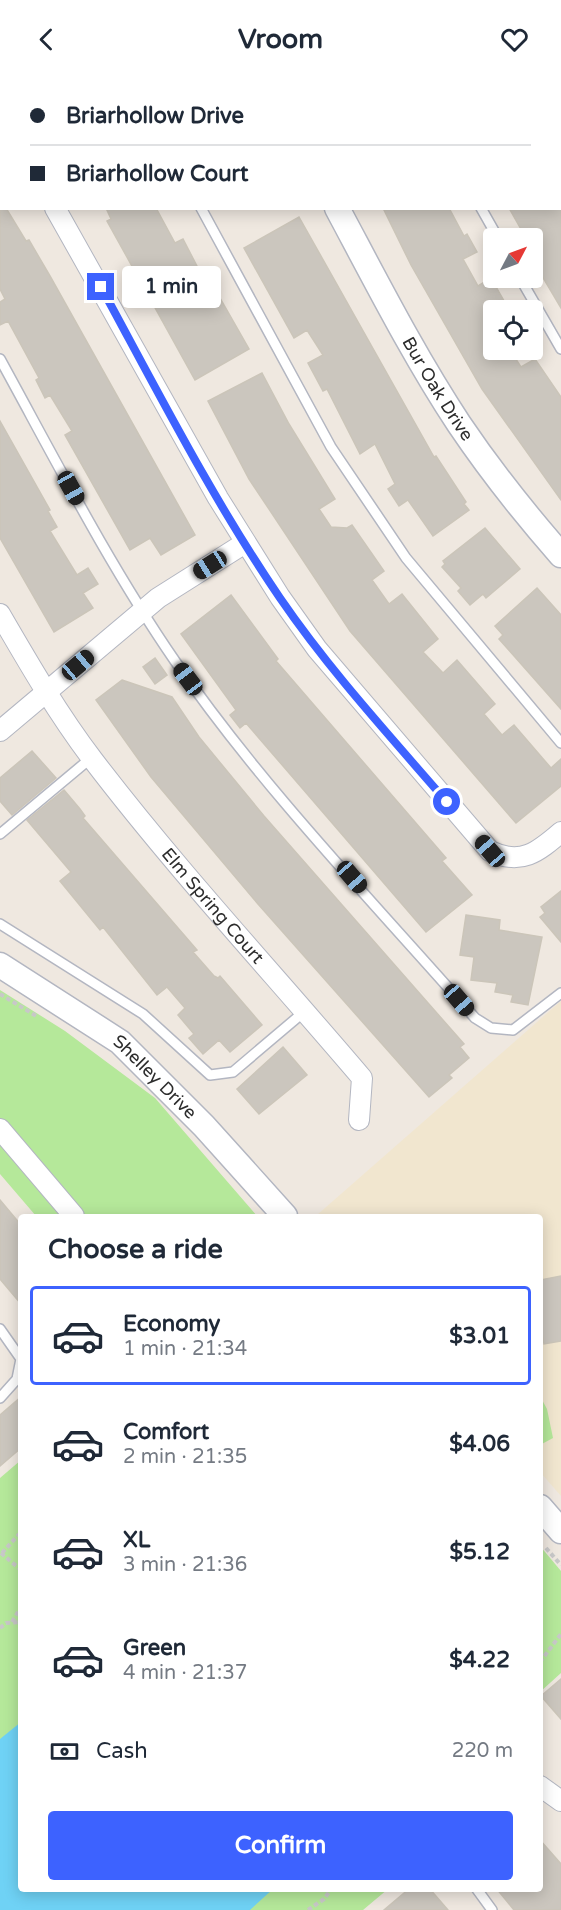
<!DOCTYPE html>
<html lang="en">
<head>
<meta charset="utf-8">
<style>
	body { margin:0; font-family:"Varela Round",sans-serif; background:#f6f6f7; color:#1f2937; height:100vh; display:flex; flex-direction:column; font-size:22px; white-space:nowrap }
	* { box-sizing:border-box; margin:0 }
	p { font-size:20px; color:#747a83 }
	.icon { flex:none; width:33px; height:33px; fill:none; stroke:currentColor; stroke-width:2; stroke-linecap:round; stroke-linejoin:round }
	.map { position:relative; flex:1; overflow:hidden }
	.drawer { position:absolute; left:18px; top:1136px; width:525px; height:678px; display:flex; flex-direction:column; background:#fff; border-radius:6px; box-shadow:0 3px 15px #0003 }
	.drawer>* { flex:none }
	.top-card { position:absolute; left:0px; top:0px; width:561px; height:132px; box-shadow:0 3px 15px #0003; display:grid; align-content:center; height:132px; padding:0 30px; background:#fff }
	.needle { width:39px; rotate:49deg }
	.buttons { position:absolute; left:483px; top:150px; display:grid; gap:12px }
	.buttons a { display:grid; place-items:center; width:60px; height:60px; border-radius:6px; background:#fff; box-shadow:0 3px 15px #0003; font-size:30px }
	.end { position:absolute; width:27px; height:27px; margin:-14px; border:8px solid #3d62ff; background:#fff; box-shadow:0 0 0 3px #fff }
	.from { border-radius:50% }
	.bubble { position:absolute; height:42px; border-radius:6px; background:#fff; box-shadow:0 3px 15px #0003; font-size:20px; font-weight:800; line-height:42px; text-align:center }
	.car { position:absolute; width:18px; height:36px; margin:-18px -9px; border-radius:8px; box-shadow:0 0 4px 2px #0007; background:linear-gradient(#222 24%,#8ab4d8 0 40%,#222 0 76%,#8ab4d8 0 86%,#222 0) }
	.top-card b { display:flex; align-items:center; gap:21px; height:57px; font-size:22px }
	.top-card b+b { border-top:2px solid #e0e1e3 }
	.top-card i { width:15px; height:15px; background:#1f2937 }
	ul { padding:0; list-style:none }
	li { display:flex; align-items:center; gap:18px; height:99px; margin:0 12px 9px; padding:0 18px; border:3px solid transparent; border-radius:6px }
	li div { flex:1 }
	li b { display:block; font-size:22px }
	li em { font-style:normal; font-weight:800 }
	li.current { border-color:#3d62ff }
	li>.icon { width:54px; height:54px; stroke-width:1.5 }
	h2 { padding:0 30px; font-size:27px; line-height:72px }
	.pay { display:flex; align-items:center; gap:15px; height:66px; padding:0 30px; font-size:22px }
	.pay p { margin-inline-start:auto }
	.cta { display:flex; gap:12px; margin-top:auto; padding:12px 30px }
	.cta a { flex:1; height:69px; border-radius:6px; background:#3d62ff; color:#fff; font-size:24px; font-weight:800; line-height:69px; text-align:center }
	header { display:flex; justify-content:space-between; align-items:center; height:78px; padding:0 30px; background:#fff; font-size:27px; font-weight:800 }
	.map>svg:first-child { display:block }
</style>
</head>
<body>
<header><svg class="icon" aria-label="back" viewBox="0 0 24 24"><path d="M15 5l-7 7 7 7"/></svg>Vroom<svg class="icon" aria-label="heart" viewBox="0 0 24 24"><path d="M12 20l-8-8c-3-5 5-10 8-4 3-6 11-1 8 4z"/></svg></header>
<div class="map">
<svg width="561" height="1832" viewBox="0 0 561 1832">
	<rect width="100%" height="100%" fill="#efe8e0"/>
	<path fill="#f1e6cf" d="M 561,923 L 561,1418 L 540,1394 L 540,1138 L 317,1137 Z"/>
	<path fill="#b5e89a" d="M 0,912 L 65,953 L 155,1020 L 257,1138 L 36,1138 L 0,1096 Z
		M 540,1318 L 547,1331 L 553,1360 L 540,1367 Z
		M 21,1382 L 21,1810 L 388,1811 L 363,1832 L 0,1832 L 0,1400 Z
		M 540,1468 L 561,1493 L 561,1595 L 540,1614 Z"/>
	<path fill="#6fd2f5" d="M 21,1644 L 21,1810 L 273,1811 L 250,1832 L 0,1832 L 0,1661 Z"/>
	<path fill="#cbc6be" stroke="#cbc5b9" stroke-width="1.5" d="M 0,122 L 2,130 L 6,130 L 26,163 L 29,162 L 50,198 L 195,457 L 161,477 L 150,460 L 130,472 L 65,357 L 72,353 L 50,317 L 45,320 L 36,302 L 39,300 L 8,243 L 0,247 L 0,224 L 5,221 L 0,211 Z
		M 106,130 L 156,130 L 175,165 L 183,161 L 215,223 L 220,220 L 249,271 L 195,302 L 107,143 L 111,141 Z
		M 383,130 L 449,130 L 464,158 L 467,156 L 477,174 L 463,181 L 478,208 L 491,200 L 508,230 L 494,232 L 494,272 L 510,272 L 521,289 L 535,281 L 561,319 L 561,422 L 482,311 L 411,187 Z
		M 509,130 L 561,130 L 561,230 L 532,181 L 532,160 L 526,160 Z
		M 299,139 L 434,379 L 436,378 L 466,424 L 464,426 L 469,432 L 433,458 L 408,422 L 399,428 L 388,411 L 395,406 L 375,366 L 360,376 L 327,311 L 323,313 L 308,285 L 323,277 L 307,252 L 294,260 L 244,170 Z
		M 262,295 L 289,346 L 335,421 L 319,431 L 331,449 L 347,450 L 352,447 L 384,493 L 372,502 L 389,526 L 402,516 L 438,561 L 423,574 L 443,595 L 457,582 L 495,626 L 484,636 L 502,657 L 514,647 L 551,690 L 561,681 L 561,708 L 516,745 L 350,553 L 249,401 L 208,323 Z
		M 0,343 L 50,432 L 48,433 L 57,449 L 50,453 L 77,497 L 88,490 L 98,506 L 83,515 L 93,530 L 54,554 L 0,460 Z
		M 485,450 L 520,491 L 486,520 L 483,516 L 470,527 L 458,513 L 461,510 L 442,489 L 445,486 L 443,483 Z
		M 537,510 L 561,537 L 561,631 L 499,561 L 503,557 L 495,548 Z
		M 231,517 L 278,581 L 276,583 L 446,780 L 442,783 L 472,817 L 426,854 L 246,645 L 240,650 L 230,637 L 236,632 L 181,556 Z
		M 155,580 L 167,597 L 155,606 L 143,589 Z
		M 122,602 L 172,619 L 199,659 L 264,738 L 464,966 L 460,969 L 469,980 L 449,997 L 452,1000 L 429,1019 L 258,826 L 151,699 L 96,622 Z
		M 32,673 L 56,700 L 12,737 L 0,723 L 0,700 Z
		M 64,712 L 80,731 L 85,738 L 83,740 L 197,872 L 193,874 L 214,898 L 218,900 L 220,898 L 262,947 L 230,974 L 219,962 L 203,976 L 189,960 L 194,956 L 178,937 L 185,930 L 167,909 L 157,917 L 103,849 L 100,852 L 60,803 L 71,794 L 27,742 Z
		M 561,813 L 561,864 L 540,839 L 545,835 L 541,829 Z
		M 466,837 L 500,842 L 499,852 L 542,859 L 528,927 L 511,924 L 513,917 L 495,914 L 497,905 L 471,902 L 474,879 L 460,877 Z
		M 283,969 L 307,997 L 259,1036 L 237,1011 Z
		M 0,1122 L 21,1147 L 21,1226 L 0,1201 Z
		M 561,1198 L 561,1263 L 544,1266 L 540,1245 L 540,1202 Z
		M 21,1319 L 21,1370 L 0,1388 L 0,1337 Z
		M 561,1601 L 561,1641 L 541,1618 Z
		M 540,1762 L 561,1786 L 561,1832 L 514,1832 L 496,1810 L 540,1810 Z
		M 410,1810 L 429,1810 L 448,1832 L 384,1832 Z"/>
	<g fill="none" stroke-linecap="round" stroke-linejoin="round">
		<defs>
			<path id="service" d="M 116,0 L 117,2
				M 408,0 L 409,2
				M 10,2 L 12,0
				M 0,10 L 2,9
				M 201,130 L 331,369 L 406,480 L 561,665
				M 481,130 L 498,160
				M 520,200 L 561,271
				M 0,281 C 56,383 109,487 175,583 C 261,708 374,825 475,940 L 491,950 L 513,952 L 561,915
				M 0,756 L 91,680
				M 0,846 L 143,936 L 210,997 L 233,994 L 305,933
				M 0,1251 L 21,1281 L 17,1301 L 0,1320
				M 476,1810 L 492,1832"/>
			<g id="minor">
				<path d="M 560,10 L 561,13"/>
				<path d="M 0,59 L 2,61"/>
				<path d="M 55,130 L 218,420 L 280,519 L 317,571 L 490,773 C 521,788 538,774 561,754"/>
				<path id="s1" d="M 0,536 C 29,586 58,636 93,682 C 177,792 272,894 362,1000 L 359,1042"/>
				<path d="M 0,653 L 158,520 L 245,465"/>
				<path d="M 0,1051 L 74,1138"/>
				<path d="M 540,1708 L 561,1723"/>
			</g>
			<g id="tertiary">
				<path d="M 264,0 L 265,2"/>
				<path id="s2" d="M 337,130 C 376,203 414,278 459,346 C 490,392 525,436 561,477"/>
				<path id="s3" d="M 0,887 L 120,964 L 204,1048 L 285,1138"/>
				<path d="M 540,1429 L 561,1453"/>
			</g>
		</defs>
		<use href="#service" stroke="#b3b6c1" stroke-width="12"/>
		<use href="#minor" stroke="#b3b6c1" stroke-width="22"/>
		<use href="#tertiary" stroke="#b3b6c1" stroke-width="27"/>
		<path stroke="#c8c8c8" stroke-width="4" stroke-dasharray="4.5 3" stroke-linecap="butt" d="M 0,916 L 38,939
			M 546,1470 L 561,1487
			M 1,1475 L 21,1492
			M 2,1475 L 21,1454
			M 12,1544 L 21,1529
			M 0,1550 L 6,1545 L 21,1544
			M 540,1584 L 561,1556
			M 308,1832 L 324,1821 L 332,1810"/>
		<use href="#service" stroke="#fff" stroke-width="9"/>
		<use href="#minor" stroke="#fff" stroke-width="20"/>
		<use href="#tertiary" stroke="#fff" stroke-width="24"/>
	</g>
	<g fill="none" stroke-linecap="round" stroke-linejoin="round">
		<path stroke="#3d62ff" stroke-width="8" d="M 101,209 C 158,314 213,422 280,520 C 330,593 390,658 447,724"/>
	</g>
	<g text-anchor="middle" stroke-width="4.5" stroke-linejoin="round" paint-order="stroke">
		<g font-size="18" fill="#2d2d2d" stroke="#fff">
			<text dy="6" stroke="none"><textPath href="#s2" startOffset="207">Bur Oak Drive</textPath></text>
			<text dy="6" stroke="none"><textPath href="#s1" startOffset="362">Elm Spring Court</textPath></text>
			<text dy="6" stroke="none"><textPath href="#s3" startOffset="192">Shelley Drive</textPath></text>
		</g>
	</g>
</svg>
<div class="buttons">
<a><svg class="needle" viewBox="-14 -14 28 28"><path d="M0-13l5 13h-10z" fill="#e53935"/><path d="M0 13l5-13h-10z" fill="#747a83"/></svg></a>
<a><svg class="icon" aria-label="locate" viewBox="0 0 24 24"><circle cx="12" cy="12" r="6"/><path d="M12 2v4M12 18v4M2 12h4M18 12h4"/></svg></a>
</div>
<i class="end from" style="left:447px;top:724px"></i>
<i class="end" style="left:101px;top:209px"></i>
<div class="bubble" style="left:122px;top:188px;width:99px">1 min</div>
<i class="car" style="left:71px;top:410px;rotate:151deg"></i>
<i class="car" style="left:210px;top:487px;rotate:238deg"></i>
<i class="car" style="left:78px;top:587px;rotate:50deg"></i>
<i class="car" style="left:188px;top:601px;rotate:323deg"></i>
<i class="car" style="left:490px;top:773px;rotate:319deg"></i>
<i class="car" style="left:352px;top:799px;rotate:139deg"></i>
<i class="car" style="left:459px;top:922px;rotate:139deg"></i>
<div class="top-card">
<b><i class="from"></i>Briarhollow Drive</b>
<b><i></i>Briarhollow Court</b>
</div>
<section class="drawer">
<h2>Choose a ride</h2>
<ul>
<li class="current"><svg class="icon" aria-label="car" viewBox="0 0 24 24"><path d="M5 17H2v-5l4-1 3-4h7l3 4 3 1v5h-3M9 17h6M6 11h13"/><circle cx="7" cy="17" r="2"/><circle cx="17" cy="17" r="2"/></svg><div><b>Economy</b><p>1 min · 21:34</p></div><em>$3.01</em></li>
<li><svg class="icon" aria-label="car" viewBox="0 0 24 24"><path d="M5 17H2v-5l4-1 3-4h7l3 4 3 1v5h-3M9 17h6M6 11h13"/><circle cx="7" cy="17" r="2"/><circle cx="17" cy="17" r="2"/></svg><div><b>Comfort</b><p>2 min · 21:35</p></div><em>$4.06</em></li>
<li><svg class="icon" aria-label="car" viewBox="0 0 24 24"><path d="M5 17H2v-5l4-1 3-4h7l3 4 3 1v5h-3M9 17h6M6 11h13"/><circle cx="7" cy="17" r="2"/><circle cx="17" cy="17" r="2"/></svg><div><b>XL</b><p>3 min · 21:36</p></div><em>$5.12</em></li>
<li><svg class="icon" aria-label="car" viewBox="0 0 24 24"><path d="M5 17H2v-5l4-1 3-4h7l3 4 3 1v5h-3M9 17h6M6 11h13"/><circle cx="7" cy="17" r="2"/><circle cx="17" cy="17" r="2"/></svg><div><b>Green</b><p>4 min · 21:37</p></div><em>$4.22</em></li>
</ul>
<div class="pay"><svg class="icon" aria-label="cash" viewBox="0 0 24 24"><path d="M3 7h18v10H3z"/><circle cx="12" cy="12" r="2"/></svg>Cash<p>220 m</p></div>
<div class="cta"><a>Confirm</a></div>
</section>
</div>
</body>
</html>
